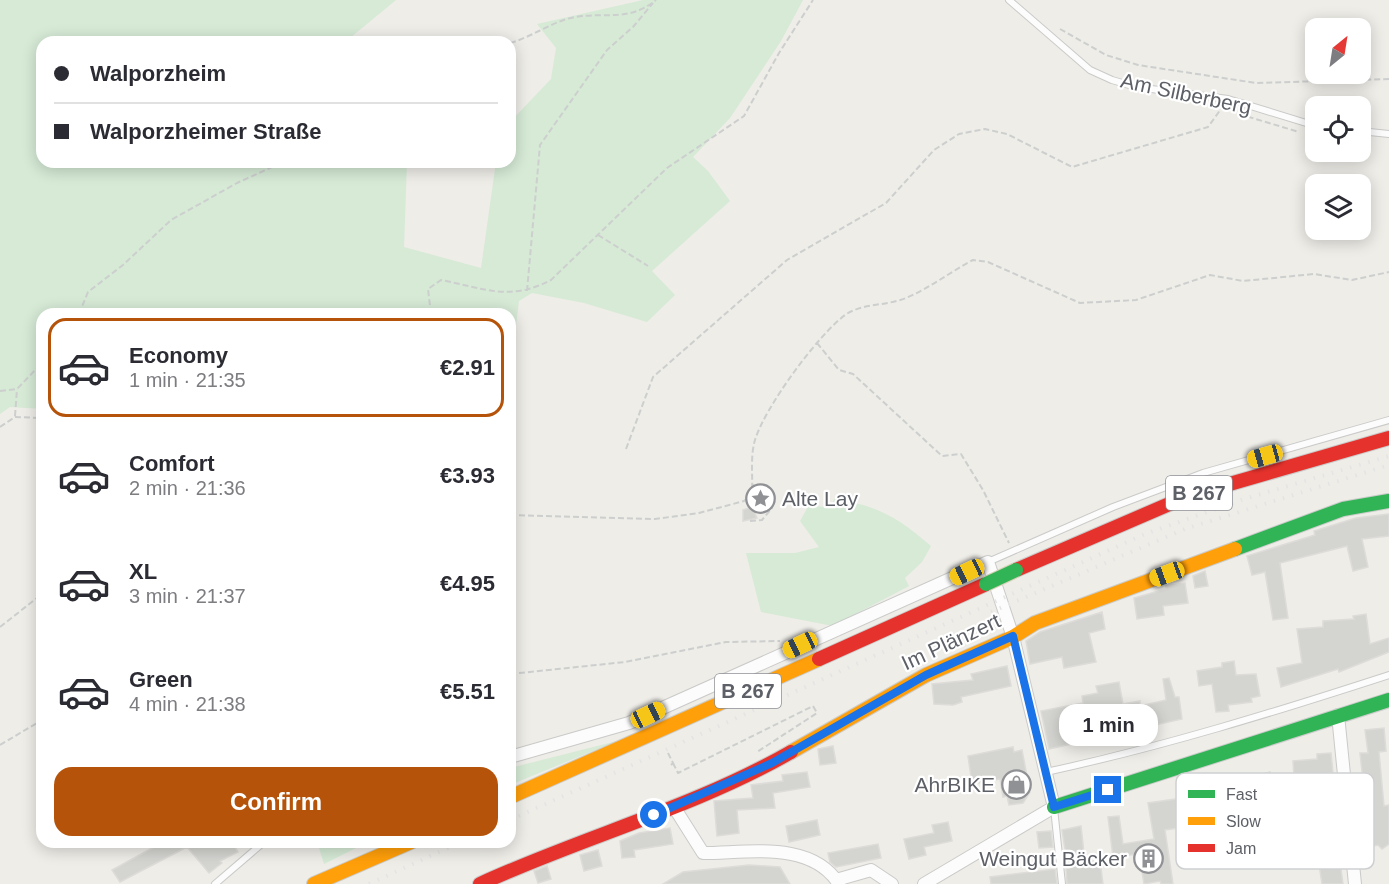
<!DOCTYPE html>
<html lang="en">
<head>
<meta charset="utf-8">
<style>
	body { margin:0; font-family:Arial,sans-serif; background:#f2f2f3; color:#2b2b33; height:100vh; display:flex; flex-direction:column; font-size:22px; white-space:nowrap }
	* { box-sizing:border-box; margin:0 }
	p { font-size:20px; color:#7c7c81 }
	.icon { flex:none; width:33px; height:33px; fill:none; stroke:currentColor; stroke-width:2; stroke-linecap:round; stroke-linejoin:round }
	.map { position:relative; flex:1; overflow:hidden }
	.panel { position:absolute; left:36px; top:308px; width:480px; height:540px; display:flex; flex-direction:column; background:#fff; border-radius:18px; box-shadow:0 3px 15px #0003 }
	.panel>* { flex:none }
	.top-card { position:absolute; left:36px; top:36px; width:480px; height:132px; border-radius:18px; box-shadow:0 3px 15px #0003; display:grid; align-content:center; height:132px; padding:0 18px; background:#fff }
	.needle { width:39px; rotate:30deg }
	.tools { position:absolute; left:1305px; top:18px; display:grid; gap:12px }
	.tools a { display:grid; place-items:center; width:66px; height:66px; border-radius:12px; background:#fff; box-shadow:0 3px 15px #0003; font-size:30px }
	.end { position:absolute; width:27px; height:27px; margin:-14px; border:8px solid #1a73e8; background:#fff; box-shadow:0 0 0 3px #fff }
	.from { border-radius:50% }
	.bubble { position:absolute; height:42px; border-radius:18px; background:#fff; box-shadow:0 3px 15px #0003; font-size:20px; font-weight:700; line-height:42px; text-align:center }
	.car { position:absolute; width:18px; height:36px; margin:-18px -9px; border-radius:8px; box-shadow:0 0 4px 2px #0007; background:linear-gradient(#f5c518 24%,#345 0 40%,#f5c518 0 76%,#345 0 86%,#f5c518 0) }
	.top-card b { display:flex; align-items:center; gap:21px; height:57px; font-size:22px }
	.top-card b+b { border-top:2px solid #e1e1e2 }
	.top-card i { width:15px; height:15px; background:#2b2b33 }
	ul { padding:10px 0 0; list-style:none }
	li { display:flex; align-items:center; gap:18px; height:99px; margin:0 12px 9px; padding:0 6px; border:3px solid transparent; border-radius:18px }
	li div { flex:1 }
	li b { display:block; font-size:22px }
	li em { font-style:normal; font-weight:700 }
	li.current { border-color:#b45309 }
	li>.icon { width:54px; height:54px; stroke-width:1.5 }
	.primary-button { display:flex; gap:12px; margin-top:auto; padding:12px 18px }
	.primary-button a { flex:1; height:69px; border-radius:18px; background:#b45309; color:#fff; font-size:24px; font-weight:700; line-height:69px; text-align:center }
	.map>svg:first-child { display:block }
</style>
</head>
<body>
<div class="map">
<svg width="1389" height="884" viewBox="0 0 1389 884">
	<rect width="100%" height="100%" fill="#eeede8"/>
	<path fill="#d6ead6" d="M 0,0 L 396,0 L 350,38 L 354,42 L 42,42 L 42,162 L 407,162 L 404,247 L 481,268 L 496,162 L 510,162 L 510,122 L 551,79 L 556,48 L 537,24 L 643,0 L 803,0 L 781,41 L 730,118 L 693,157 L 708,171 L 730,201 L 652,271 L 675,295 L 647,322 L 584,303 L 532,293 L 519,301 L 513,350 L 510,351 L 510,314 L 42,314 L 42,409 L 10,407 L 0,414 Z
		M 834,499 C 879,506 897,517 931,546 L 922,562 L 905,578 L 909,586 L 833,626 L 761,612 L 746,553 L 795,553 L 819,547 L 800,521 L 809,505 L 831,508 Z
		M 617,741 L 510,785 L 510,768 Z
		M 317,842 L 368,842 L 324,864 Z"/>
	<path fill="#d4d4d1" stroke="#dddcd8" stroke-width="1.5" d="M 752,507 L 757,518 L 743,521 L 743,510 Z
		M 1389,514 L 1389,536 L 1362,539 L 1368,567 L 1353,571 L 1347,546 L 1280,563 L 1288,618 L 1273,620 L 1265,572 L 1252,575 L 1247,556 L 1315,535 L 1314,531 L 1356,518 Z
		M 1205,571 L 1208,586 L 1195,588 L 1193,576 Z
		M 1185,583 L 1188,603 L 1163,606 L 1164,615 L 1137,619 L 1134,598 L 1166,589 L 1166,586 Z
		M 1102,612 L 1105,629 L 1089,633 L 1096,662 L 1064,668 L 1062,657 L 1030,664 L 1026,641 L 1040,632 Z
		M 1366,614 L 1370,644 L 1389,638 L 1389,652 L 1339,672 L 1338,669 L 1281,687 L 1277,668 L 1302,663 L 1297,629 L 1323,627 L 1323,621 L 1354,619 L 1353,616 Z
		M 1234,661 L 1236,675 L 1256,674 L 1260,696 L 1251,698 L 1252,702 L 1228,705 L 1229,711 L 1216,712 L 1212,684 L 1199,686 L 1197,671 L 1222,667 L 1222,663 Z
		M 1007,666 L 1011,686 L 961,697 L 962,702 L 953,705 L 934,704 L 932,684 L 973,680 L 971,674 Z
		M 1169,678 L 1175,697 L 1179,697 L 1182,719 L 1049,749 L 1041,711 L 1083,703 L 1082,696 L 1098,693 L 1096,686 L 1119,682 L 1123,704 L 1140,701 L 1140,706 L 1166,700 L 1163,679 Z
		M 1384,728 L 1386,751 L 1379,752 L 1384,806 L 1389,805 L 1389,844 L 1382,849 L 1378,845 L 1368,847 L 1367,839 L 1363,836 L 1372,825 L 1360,818 L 1365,814 L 1366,808 L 1360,753 L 1368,753 L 1365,730 Z
		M 833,746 L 836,763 L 820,765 L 818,749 Z
		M 1013,747 L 1014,752 L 1022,750 L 1030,792 L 1023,803 L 1009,805 L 1007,796 L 1003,797 L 1000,779 L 972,784 L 968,756 Z
		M 1331,753 L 1333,773 L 1306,775 L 1307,791 L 1295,792 L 1293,761 L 1317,759 L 1317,754 Z
		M 807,772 L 810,787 L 773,793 L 775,808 L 737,810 L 739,833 L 717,836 L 714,801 L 753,798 L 751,785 L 783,781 L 782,775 Z
		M 1270,772 L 1279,803 L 1268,806 L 1266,796 L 1251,800 L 1244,779 Z
		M 1216,786 L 1223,810 L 1204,815 L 1205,824 L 1165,830 L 1173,884 L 1161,884 L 1160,881 L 1144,884 L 1139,854 L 1113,857 L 1108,817 L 1119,816 L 1123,844 L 1154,839 L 1148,803 L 1190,797 Z
		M 1334,816 L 1343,884 L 1322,884 L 1312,818 Z
		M 817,820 L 820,835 L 789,842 L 786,826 Z
		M 948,822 L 952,841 L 924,847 L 926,855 L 909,859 L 904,839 L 934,833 L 932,825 Z
		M 1081,826 L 1085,862 L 1100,860 L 1103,884 L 1067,884 L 1066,868 L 1068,868 L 1062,830 Z
		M 670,828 L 673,844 L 634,850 L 635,857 L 622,858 L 620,841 L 639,833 Z
		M 1051,831 L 1053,847 L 1039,848 L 1037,832 Z
		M 163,842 L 232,842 L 238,852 L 220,861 L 222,863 L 209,873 L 187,847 L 120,882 L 112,870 Z
		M 878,844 L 881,858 L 836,867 L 830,862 L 828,853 Z
		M 598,850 L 602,866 L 584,871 L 580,855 Z
		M 749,865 L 780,867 L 790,884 L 663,884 L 683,872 Z
		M 547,866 L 551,879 L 538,883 L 534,871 Z
		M 1055,869 L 1057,884 L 991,884 L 990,877 Z"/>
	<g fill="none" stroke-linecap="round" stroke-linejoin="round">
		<defs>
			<path id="lane" d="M 1009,0 L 1090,70 L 1112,80 L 1136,87 L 1228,99 L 1316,126
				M 1360,131 L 1389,134
				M 988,562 L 1113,507 L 1203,473 L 1389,420
				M 1046,772 C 1162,747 1275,712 1389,675
				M 1054,808 L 1062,884
				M 215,884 L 264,842"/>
			<path id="street" d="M 1338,715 L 1355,884
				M 510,757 L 629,723 L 988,562 L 1013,637 L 1054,807 L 924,884
				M 674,807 L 703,853 C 748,853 811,840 839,884
				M 836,880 L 871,870 L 892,884"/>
			<path id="fast" d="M 1235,549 L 1343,509 L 1389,501
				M 1054,807 L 1389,700"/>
			<path id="slow" d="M 791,752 L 926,675 L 1013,637 L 1035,623 L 1235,549
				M 510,797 L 819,659
				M 314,884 L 411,842"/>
			<path id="jam" d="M 1016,570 L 1188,496 L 1389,438
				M 819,659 L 986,584
				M 480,884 C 582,837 693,808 791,752"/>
		</defs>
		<use href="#lane" stroke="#cacac9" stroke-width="8"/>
		<use href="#street" stroke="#cacac9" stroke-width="14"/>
		<use href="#fast" stroke="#cacbca" stroke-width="16"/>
		<use href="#slow" stroke="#cacbca" stroke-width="16"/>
		<use href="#jam" stroke="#cacbca" stroke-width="16"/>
		<path stroke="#cccfce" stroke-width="2" stroke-dasharray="6 3" stroke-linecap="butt" d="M 1060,29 L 1106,55 L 1138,65 L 1256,83 L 1389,79
			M 510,43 C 532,37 553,21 575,17 C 606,12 629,22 656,0
			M 1239,114 L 1299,132
			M 598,235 L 648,266
			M 527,291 L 540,145 L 607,50 L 633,27 L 653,3
			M 79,314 L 88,292 L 123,265 L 171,220 L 237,183 L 283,162
			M 431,314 L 428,289 L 441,280 C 483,288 509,302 551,280 L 667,168 L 744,116 L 779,53 L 813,0
			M 817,343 L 839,370 L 853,374 L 942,456 L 961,454 L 983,490 L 1009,543
			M 0,391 L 17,389 L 42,363
			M 15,416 L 17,389
			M 0,427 L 15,417 L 42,418
			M 626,449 L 653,377 L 787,260 L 886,203 L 934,150 L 959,134 L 985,129 L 1007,134 L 1072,167 L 1208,127 L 1221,109
			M 510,515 L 655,519 L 699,513 L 744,501 L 752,494 C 753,477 750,456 755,440 C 765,407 818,335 845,315 C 862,303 887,306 906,298 C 930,288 950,272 973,260 L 988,262 L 1080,303 L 1136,300 L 1210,275 L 1243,281 L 1314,274 L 1352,280 L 1389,272
			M 750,521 L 762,520 L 772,508 L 765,495 L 752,484
			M 0,627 L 42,594
			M 510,674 L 625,662 L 726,642 L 780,641
			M 0,745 L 42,720
			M 668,753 L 673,763 L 671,765
			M 673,763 L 678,773 L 813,706 L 817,713 L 757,752"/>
		<use href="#lane" stroke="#fcfcfc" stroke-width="6"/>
		<use href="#street" stroke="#fcfcfc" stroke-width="12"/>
		<use href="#fast" stroke="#30b455" stroke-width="14"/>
		<use href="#slow" stroke="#ff9f0a" stroke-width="14"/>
		<use href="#jam" stroke="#e5322d" stroke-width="14"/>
		<path stroke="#e4e4e4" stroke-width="4" stroke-dasharray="1.5 8" stroke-linecap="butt" d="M 991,612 L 1185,529 L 1389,465
			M 510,820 L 1145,534 L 1241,500 L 1389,456
			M 369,884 L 461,842"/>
		<defs>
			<path id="fast-bridge" d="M 986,584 L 1016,570"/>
		</defs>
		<use href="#fast-bridge" stroke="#d6d1b6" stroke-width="16" stroke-linecap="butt"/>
		<use href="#fast-bridge" stroke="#30b455" stroke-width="14"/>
	</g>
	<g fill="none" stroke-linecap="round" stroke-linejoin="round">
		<path stroke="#1a73e8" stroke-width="8" d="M 654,815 L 772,763 L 926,675 L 1013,636 L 1054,807 L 1108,790"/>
	</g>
	<defs>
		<symbol id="sight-ring" viewBox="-11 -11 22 22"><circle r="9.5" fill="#fff" stroke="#909194" stroke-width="1.5"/><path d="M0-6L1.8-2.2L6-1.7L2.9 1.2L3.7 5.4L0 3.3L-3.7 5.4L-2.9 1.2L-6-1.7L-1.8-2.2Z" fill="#909194"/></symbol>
		<symbol id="shop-ring" viewBox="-11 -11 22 22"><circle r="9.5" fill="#fff" stroke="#909194" stroke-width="1.5"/><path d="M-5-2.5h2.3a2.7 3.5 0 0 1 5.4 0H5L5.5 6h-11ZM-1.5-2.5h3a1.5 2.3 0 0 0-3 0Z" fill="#909194"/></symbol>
		<symbol id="building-ring" viewBox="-11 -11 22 22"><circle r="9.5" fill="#fff" stroke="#909194" stroke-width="1.5"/><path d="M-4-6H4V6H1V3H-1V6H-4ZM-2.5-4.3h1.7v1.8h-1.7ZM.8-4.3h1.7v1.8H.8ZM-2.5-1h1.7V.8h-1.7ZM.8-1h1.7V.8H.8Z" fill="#909194"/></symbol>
	</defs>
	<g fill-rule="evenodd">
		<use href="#sight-ring" x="744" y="482" width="33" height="33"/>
		<use href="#shop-ring" x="1000" y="768" width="33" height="33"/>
		<use href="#building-ring" x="1132" y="842" width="33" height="33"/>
	</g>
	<g text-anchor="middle" stroke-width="4.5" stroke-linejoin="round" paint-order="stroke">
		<g fill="#fff" stroke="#8e9095" stroke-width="1.5">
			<rect x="1166" y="476" width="66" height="34" rx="4.5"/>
			<rect x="715" y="674" width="66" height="34" rx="4.5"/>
		</g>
		<g font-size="20" font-weight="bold" fill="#5d6067">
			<text x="1199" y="500">B 267</text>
			<text x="748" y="698">B 267</text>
		</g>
		<g font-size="21" fill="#5d6067" stroke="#fff">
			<text transform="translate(1186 94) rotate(12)" y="7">Am Silberberg</text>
			<text transform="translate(951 642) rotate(-25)" y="7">Im Plänzert</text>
		</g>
		<g font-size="21" fill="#5d6067" stroke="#fff" text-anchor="end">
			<text x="782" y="506" text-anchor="start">Alte Lay</text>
			<text x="995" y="792">AhrBIKE</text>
			<text x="1127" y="866">Weingut Bäcker</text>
		</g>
	</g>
	<rect x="1176" y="773" width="198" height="96" rx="9" fill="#fff" stroke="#cecfd1" stroke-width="1.5"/>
	<rect x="1188" y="790" width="27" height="8" fill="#30b455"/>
	<rect x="1188" y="817" width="27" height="8" fill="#ff9f0a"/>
	<rect x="1188" y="844" width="27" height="8" fill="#e5322d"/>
	<g font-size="16" fill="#5d6067">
		<text x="1226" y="800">Fast</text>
		<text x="1226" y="827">Slow</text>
		<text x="1226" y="854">Jam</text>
	</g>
</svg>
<div class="tools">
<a><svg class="needle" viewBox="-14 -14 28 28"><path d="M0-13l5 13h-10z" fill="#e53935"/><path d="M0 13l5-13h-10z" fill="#7c7c81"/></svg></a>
<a><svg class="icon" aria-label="locate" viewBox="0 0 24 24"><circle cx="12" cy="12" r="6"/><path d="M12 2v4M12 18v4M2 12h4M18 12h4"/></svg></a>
<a><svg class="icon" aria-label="layers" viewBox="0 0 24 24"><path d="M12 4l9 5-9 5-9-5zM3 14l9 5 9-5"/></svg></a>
</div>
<i class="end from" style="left:654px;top:815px"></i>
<i class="end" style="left:1108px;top:790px"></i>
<div class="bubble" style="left:1059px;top:704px;width:99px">1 min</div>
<i class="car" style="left:1265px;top:456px;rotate:254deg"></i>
<i class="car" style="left:967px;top:572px;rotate:245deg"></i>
<i class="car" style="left:1167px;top:574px;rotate:250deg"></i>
<i class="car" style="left:800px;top:645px;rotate:245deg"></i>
<i class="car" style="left:648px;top:715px;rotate:65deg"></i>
<div class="top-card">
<b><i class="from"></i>Walporzheim</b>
<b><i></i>Walporzheimer Straße</b>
</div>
<section class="panel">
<ul>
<li class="current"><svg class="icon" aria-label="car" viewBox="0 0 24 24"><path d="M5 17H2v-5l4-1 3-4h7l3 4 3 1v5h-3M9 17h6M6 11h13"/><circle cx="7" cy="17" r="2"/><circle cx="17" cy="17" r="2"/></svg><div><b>Economy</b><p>1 min · 21:35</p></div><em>€2.91</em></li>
<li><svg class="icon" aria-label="car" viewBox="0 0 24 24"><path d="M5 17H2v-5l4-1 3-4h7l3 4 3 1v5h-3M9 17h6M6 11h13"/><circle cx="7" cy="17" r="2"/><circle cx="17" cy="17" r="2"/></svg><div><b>Comfort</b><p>2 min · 21:36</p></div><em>€3.93</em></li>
<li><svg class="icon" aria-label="car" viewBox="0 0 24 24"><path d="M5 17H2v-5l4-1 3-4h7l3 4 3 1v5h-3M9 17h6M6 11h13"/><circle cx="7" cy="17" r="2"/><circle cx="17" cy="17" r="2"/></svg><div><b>XL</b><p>3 min · 21:37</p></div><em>€4.95</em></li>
<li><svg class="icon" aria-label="car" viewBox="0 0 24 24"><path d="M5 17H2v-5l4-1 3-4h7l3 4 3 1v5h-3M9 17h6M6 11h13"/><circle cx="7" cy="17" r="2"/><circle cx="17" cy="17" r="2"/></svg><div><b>Green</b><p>4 min · 21:38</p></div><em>€5.51</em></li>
</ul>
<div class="primary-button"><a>Confirm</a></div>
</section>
</div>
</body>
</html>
